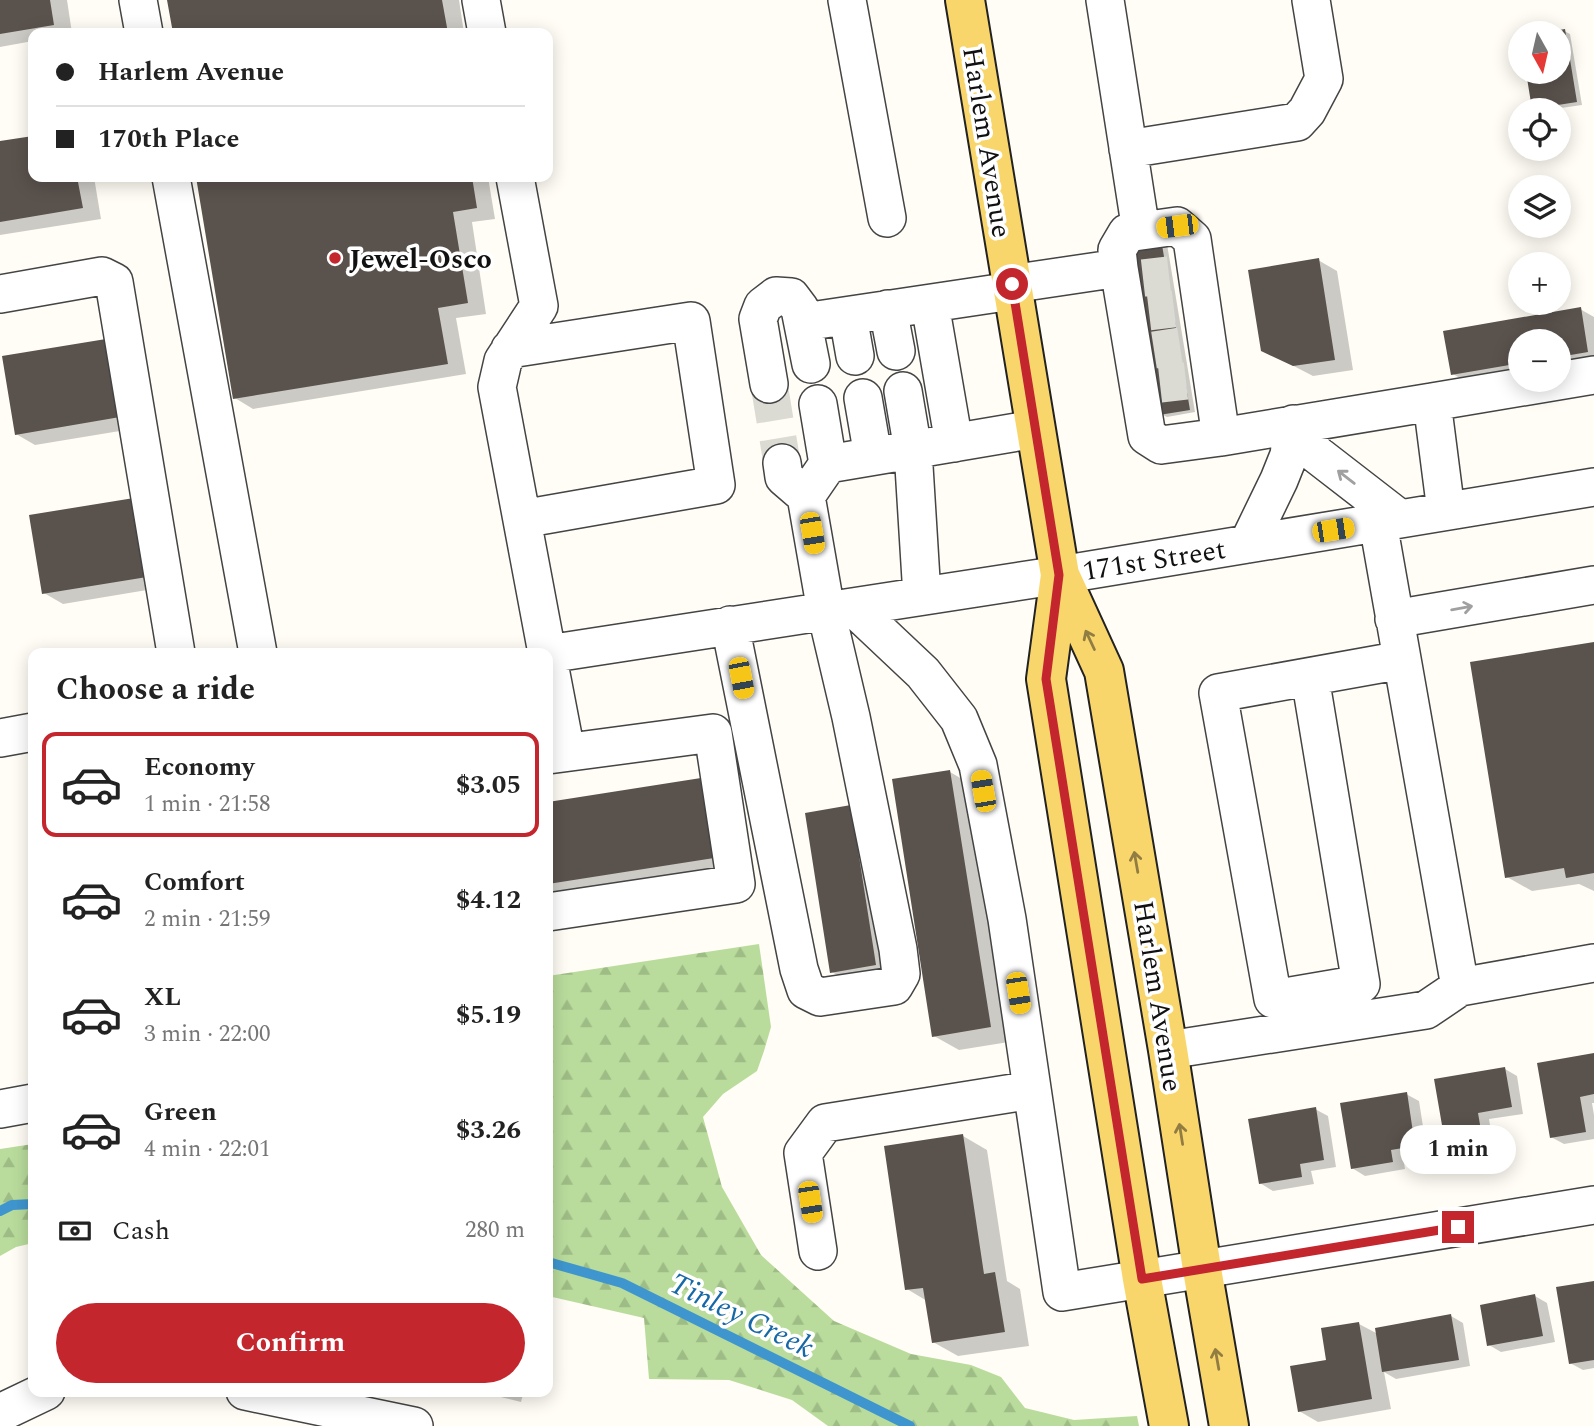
<!DOCTYPE html>
<html lang="en">
<head>
<meta charset="utf-8">
<style>
	body { margin:0; font-family:Spectral,serif; background:#f6f6f6; color:#222; height:100vh; display:flex; flex-direction:column; font-size:26px; white-space:nowrap }
	* { box-sizing:border-box; margin:0 }
	p { font-size:23px; color:#767676 }
	.icon { flex:none; width:38px; height:38px; fill:none; stroke:currentColor; stroke-width:2; stroke-linecap:round; stroke-linejoin:round }
	.map { position:relative; flex:1; overflow:hidden }
	.side { position:absolute; left:28px; top:648px; width:525px; height:749px; display:flex; flex-direction:column; background:#fff; border-radius:14px; box-shadow:0 4px 18px #0003 }
	.side>* { flex:none }
	.guide { position:absolute; left:28px; top:28px; width:525px; height:154px; border-radius:14px; box-shadow:0 4px 18px #0003; display:grid; align-content:center; height:154px; padding:0 28px; background:#fff }
	.needle { width:46px; rotate:172deg }
	.controls { position:absolute; left:1508px; top:21px; display:grid; gap:14px }
	.controls a { display:grid; place-items:center; width:63px; height:63px; border-radius:50%; background:#fff; box-shadow:0 4px 18px #0003; font-size:35px }
	.end { position:absolute; width:32px; height:32px; margin:-16px; border:9px solid #c4262e; background:#fff; box-shadow:0 0 0 4px #fff }
	.from { border-radius:50% }
	.bubble { position:absolute; height:49px; border-radius:24px; background:#fff; box-shadow:0 4px 18px #0003; font-size:23px; font-weight:700; line-height:49px; text-align:center }
	.car { position:absolute; width:21px; height:42px; margin:-21px -10px; border-radius:9px; box-shadow:0 0 5px 2px #0007; background:linear-gradient(#f5c518 24%,#345 0 40%,#f5c518 0 76%,#345 0 86%,#f5c518 0) }
	.guide b { display:flex; align-items:center; gap:24px; height:66px; font-size:26px }
	.guide b+b { border-top:2px solid #e0e0e0 }
	.guide i { width:18px; height:18px; background:#222 }
	ul { padding:0; list-style:none }
	li { display:flex; align-items:center; gap:21px; height:105px; margin:0 14px 10px; padding:0 14px; border:4px solid transparent; border-radius:14px }
	li div { flex:1 }
	li b { display:block; font-size:26px }
	li em { font-style:normal; font-weight:700 }
	li.on { border-color:#c4262e }
	li>.icon { width:63px; height:63px; stroke-width:1.5 }
	h2 { padding:0 28px; font-size:32px; line-height:84px }
	.pay { display:flex; align-items:center; gap:18px; height:77px; padding:0 28px; font-size:26px }
	.pay p { margin-inline-start:auto }
	.cta { display:flex; gap:14px; margin-top:auto; padding:14px 28px }
	.cta a { flex:1; height:80px; border-radius:42px; background:#c4262e; color:#fff; font-size:28px; font-weight:700; line-height:80px; text-align:center }
	.map>svg:first-child { display:block }
</style>
</head>
<body>
<div class="map">
<svg width="1594" height="1426" viewBox="0 0 1594 1426">
	<defs>
		<pattern id="forest-firs" width="22" height="20" patternUnits="userSpaceOnUse" patternTransform="scale(1.75)"><rect width="22" height="20" fill="#b9dc9c"/><path d="M5 1l3.5 6h-7zM16 11l3.5 6h-7z" fill="#9ebc85"/></pattern>
	</defs>
	<rect width="100%" height="100%" fill="#fffdf5"/>
	<path fill="url(#forest-firs)" d="M 759,944 L 771,1027 L 764,1051 L 757,1071 L 723,1094 L 703,1117 L 722,1187 L 761,1255 L 834,1321 L 911,1354 L 971,1365 L 1001,1377 L 1025,1408 L 1074,1420 L 1137,1416 L 1139,1426 L 828,1426 L 792,1400 L 729,1380 L 649,1379 L 644,1318 L 548,1296 L 548,976 Z
		M 33,1144 L 33,1243 L 16,1247 L 0,1256 L 0,1149 Z"/>
	<path fill="#0003" d="M 0,0 L 67,0 L 72,33 L 33,33 L 33,41 L 0,47 Z
		M 169,0 L 459,0 L 464,33 L 175,33 Z
		M 1564,31 L 1570,34 L 1582,105 L 1547,110 L 1537,110 L 1533,108 L 1527,72 L 1559,72 L 1559,33 L 1550,33 Z
		M 33,137 L 33,177 L 94,177 L 101,219 L 0,235 L 0,143 Z
		M 198,177 L 488,177 L 495,219 L 472,222 L 486,314 L 456,318 L 466,374 L 253,409 L 235,398 Z
		M 1167,244 L 1195,412 L 1167,417 L 1161,414 L 1133,246 Z
		M 1318,260 L 1337,271 L 1353,370 L 1313,376 L 1263,350 Z
		M 1580,309 L 1594,317 L 1594,364 L 1559,370 L 1559,341 L 1521,341 L 1521,377 L 1472,385 L 1453,374 Z
		M 125,352 L 138,428 L 35,445 L 16,434 Z
		M 31,516 L 165,587 L 63,604 L 44,593 Z
		M 1594,643 L 1594,891 L 1579,884 L 1532,891 L 1507,877 Z
		M 950,772 L 974,786 L 1015,1041 L 959,1050 L 934,1036 Z
		M 701,779 L 726,794 L 738,871 L 548,902 L 548,804 Z
		M 850,807 L 894,975 L 851,983 L 832,972 Z
		M 1594,1054 L 1594,1103 L 1592,1103 L 1594,1115 L 1594,1139 L 1564,1144 L 1551,1137 Z
		M 1505,1069 L 1517,1076 L 1523,1114 L 1489,1119 L 1495,1155 L 1461,1160 L 1449,1153 Z
		M 1406,1094 L 1419,1101 L 1427,1152 L 1403,1156 L 1405,1169 L 1365,1176 L 1352,1168 Z
		M 1315,1109 L 1328,1116 L 1336,1167 L 1311,1171 L 1314,1184 L 1273,1191 L 1260,1183 Z
		M 963,1136 L 987,1150 L 1007,1281 L 1020,1289 L 1029,1346 L 958,1356 L 933,1342 L 927,1301 L 907,1289 Z
		M 1594,1283 L 1594,1368 L 1583,1370 L 1570,1363 Z
		M 1535,1296 L 1547,1303 L 1555,1342 L 1501,1352 L 1489,1345 Z
		M 1451,1316 L 1463,1323 L 1470,1366 L 1396,1379 L 1384,1372 L 1391,1409 L 1318,1422 L 1299,1411 L 1328,1362 L 1359,1324 L 1378,1334 Z
		M 476,1391 L 524,1391 L 521,1402 Z"/>
	<g fill="none" stroke-linecap="round" stroke-linejoin="round">
		<path stroke="#3f96cf" stroke-width="10" d="M 0,1211 L 12,1205 L 33,1204
			M 548,1262 L 622,1283 L 910,1426"/>
	</g>
	<path fill="#5a524d" d="M 0,0 L 50,0 L 54,25 L 0,34 Z
		M 167,0 L 442,0 L 448,33 L 173,33 Z
		M 1565,29 L 1577,102 L 1532,109 L 1526,72 L 1559,72 L 1559,33 L 1548,33 L 1548,32 Z
		M 33,136 L 33,177 L 77,177 L 83,208 L 0,222 L 0,141 Z
		M 196,177 L 472,177 L 477,208 L 453,212 L 468,303 L 438,308 L 448,364 L 233,399 Z
		M 1161,239 L 1190,410 L 1159,415 L 1131,245 Z
		M 1319,258 L 1335,360 L 1293,366 L 1261,351 L 1248,270 Z
		M 1581,307 L 1588,352 L 1559,357 L 1559,341 L 1521,341 L 1521,363 L 1451,375 L 1443,331 Z
		M 106,339 L 120,417 L 15,435 L 2,356 Z
		M 134,498 L 147,577 L 42,594 L 29,515 Z
		M 1594,642 L 1594,873 L 1566,878 L 1564,868 L 1505,878 L 1470,662 Z
		M 950,770 L 991,1027 L 932,1037 L 892,779 Z
		M 701,778 L 714,858 L 548,884 L 548,802 Z
		M 851,805 L 876,965 L 830,973 L 805,813 Z
		M 1594,1053 L 1594,1094 L 1580,1097 L 1586,1132 L 1550,1138 L 1537,1063 Z
		M 1505,1067 L 1512,1107 L 1478,1113 L 1484,1148 L 1447,1154 L 1434,1079 Z
		M 1407,1092 L 1415,1146 L 1391,1150 L 1393,1162 L 1351,1169 L 1340,1103 Z
		M 1316,1107 L 1324,1160 L 1300,1164 L 1302,1177 L 1259,1184 L 1248,1119 Z
		M 963,1134 L 984,1274 L 995,1272 L 1005,1332 L 932,1343 L 923,1288 L 905,1290 L 884,1146 Z
		M 1594,1281 L 1594,1360 L 1569,1364 L 1556,1287 Z
		M 1535,1294 L 1543,1336 L 1487,1346 L 1480,1305 Z
		M 1451,1314 L 1459,1360 L 1382,1372 L 1375,1328 Z
		M 1359,1322 L 1372,1399 L 1298,1412 L 1290,1366 L 1326,1360 L 1321,1328 Z"/>
	<g fill="none" stroke-linecap="round" stroke-linejoin="round">
		<path stroke="#dbdad3" stroke-width="37" stroke-dasharray="37 18" stroke-linecap="butt" d="M 1143,278 L 1169,275
			M 1149,312 L 1174,309
			M 1154,350 L 1180,346
			M 769,384 L 782,463
			M 1160,384 L 1186,381"/>
		<defs>
			<path id="minor" d="M 138,0 L 144,33
				M 481,0 L 487,33
				M 847,0 L 887,218
				M 1105,0 L 1141,231
				M 1128,149 L 1297,122 L 1307,111 L 1324,79 L 1311,0
				M 171,177 L 258,653
				M 515,177 L 539,306 L 503,361 L 497,387 L 547,653
				M 1119,268 L 1117,250 L 1127,233 L 1177,226 L 1192,239 L 1221,437 L 1432,402
				M 1011,284 L 1119,268 L 1147,436 L 1161,445 L 1221,437
				M 0,294 L 102,276 L 114,282 L 176,653
				M 930,304 L 954,443
				M 888,309 L 896,351
				M 848,316 L 855,356
				M 804,322 L 1012,291
				M 510,349 L 691,321 L 716,485 L 522,519
				M 769,384 L 758,319 L 763,306 L 776,296 L 791,297 L 800,309 L 811,364
				M 903,391 L 913,450 L 922,596
				M 863,398 L 873,456
				M 818,404 L 828,464
				M 1293,424 L 1316,454 L 1400,519
				M 782,463 L 784,477 L 806,496
				M 1446,511 L 1432,402 L 1594,375
				M 1378,523 L 1460,987
				M 1248,544 L 1279,480 L 1289,455 L 1293,424
				M 853,607 L 923,673 L 959,719 L 978,765 L 1007,919 L 1062,1292 L 1594,1205
				M 1394,619 L 1594,585
				M 730,625 L 799,969 L 806,990 L 820,997 L 894,986 L 901,974 L 898,949 L 851,717 L 826,611 L 806,496 L 828,464 L 1035,429
				M 548,654 L 1060,575 L 1594,487
				M 548,658 L 566,752
				M 1310,677 L 1361,984 L 1273,999 L 1218,693 L 1402,660
				M 0,738 L 33,732
				M 548,755 L 713,733 L 736,884 L 548,912
				M 1168,1050 L 1426,1010 L 1460,987 L 1594,963
				M 0,1109 L 33,1103
				M 818,1251 L 803,1153 L 825,1123 L 1032,1090
				M 245,1391 L 414,1426
				M 0,1413 L 46,1391"/>
			<path id="major" d="M 965,0 L 1060,575 L 1104,671 L 1168,1050 L 1202,1269 L 1229,1426
				M 1060,575 L 1046,679 L 1142,1279 L 1169,1426"/>
		</defs>
		<use href="#minor" stroke="#444" stroke-width="40"/>
		<use href="#major" stroke="#222" stroke-width="42"/>
		<use href="#minor" stroke="#fff" stroke-width="37"/>
		<use href="#major" stroke="#f9d66b" stroke-width="38"/>
	</g>
	<defs><path id="oneway-shaft" d="M-6 0H5M1.5-3L5.5 0L1.5 3" fill="none" stroke-width="1.6" stroke-linecap="round" stroke-linejoin="round" transform="scale(1.75)"/></defs>
	<g stroke="#a0a0a0">
		<use href="#oneway-shaft" transform="translate(1346 477) rotate(-142)"/>
		<use href="#oneway-shaft" transform="translate(1462 608) rotate(-10)"/>
	</g>
	<g stroke="#917d42">
		<use href="#oneway-shaft" transform="translate(1090 640) rotate(-115)"/>
		<use href="#oneway-shaft" transform="translate(1136 862) rotate(-100)"/>
		<use href="#oneway-shaft" transform="translate(1181 1134) rotate(-99)"/>
		<use href="#oneway-shaft" transform="translate(1217 1359) rotate(-100)"/>
	</g>
	<g fill="none" stroke-linecap="round" stroke-linejoin="round">
		<path stroke="#c4262e" stroke-width="9" d="M 1012,284 L 1059,575 L 1046,679 L 1142,1279 L 1458,1227"/>
	</g>
	<circle fill="#c4262e" stroke="#fff" stroke-width="2.5" cx="335" cy="258" r="7"/>
	<g text-anchor="middle" stroke-width="7" stroke-linejoin="round" paint-order="stroke">
		<g font-size="28" fill="#111" stroke="#fff">
			<text transform="translate(988 142) rotate(81)" y="10">Harlem Avenue</text>
			<text transform="translate(1154 559) rotate(-9)" y="10">171st Street</text>
			<text transform="translate(1159 996) rotate(81)" y="10">Harlem Avenue</text>
		</g>
		<g font-size="28" font-weight="bold" fill="#111" stroke="#fff" text-anchor="start">
			<text x="349" y="268">Jewel-Osco</text>
		</g>
		<g font-size="30" font-style="italic" fill="#1768a6" stroke="#fff">
			<text transform="translate(742 1315) rotate(26)" y="10">Tinley Creek</text>
		</g>
	</g>
</svg>
<div class="controls">
<a><svg class="needle" viewBox="-14 -14 28 28"><path d="M0-13l5 13h-10z" fill="#e53935"/><path d="M0 13l5-13h-10z" fill="#767676"/></svg></a>
<a><svg class="icon" aria-label="locate" viewBox="0 0 24 24"><circle cx="12" cy="12" r="6"/><path d="M12 2v4M12 18v4M2 12h4M18 12h4"/></svg></a>
<a><svg class="icon" aria-label="layers" viewBox="0 0 24 24"><path d="M12 4l9 5-9 5-9-5zM3 14l9 5 9-5"/></svg></a>
<a>+</a>
<a>−</a>
</div>
<i class="end from" style="left:1012px;top:284px"></i>
<i class="end" style="left:1458px;top:1227px"></i>
<div class="bubble" style="left:1400px;top:1125px;width:116px">1 min</div>
<i class="car" style="left:1177px;top:226px;rotate:263deg"></i>
<i class="car" style="left:1333px;top:530px;rotate:81deg"></i>
<i class="car" style="left:812px;top:533px;rotate:170deg"></i>
<i class="car" style="left:741px;top:678px;rotate:169deg"></i>
<i class="car" style="left:983px;top:791px;rotate:350deg"></i>
<i class="car" style="left:1018px;top:993px;rotate:171deg"></i>
<i class="car" style="left:810px;top:1202px;rotate:171deg"></i>
<div class="guide">
<b><i class="from"></i>Harlem Avenue</b>
<b><i></i>170th Place</b>
</div>
<section class="side">
<h2>Choose a ride</h2>
<ul>
<li class="on"><svg class="icon" aria-label="car" viewBox="0 0 24 24"><path d="M5 17H2v-5l4-1 3-4h7l3 4 3 1v5h-3M9 17h6M6 11h13"/><circle cx="7" cy="17" r="2"/><circle cx="17" cy="17" r="2"/></svg><div><b>Economy</b><p>1 min · 21:58</p></div><em>$3.05</em></li>
<li><svg class="icon" aria-label="car" viewBox="0 0 24 24"><path d="M5 17H2v-5l4-1 3-4h7l3 4 3 1v5h-3M9 17h6M6 11h13"/><circle cx="7" cy="17" r="2"/><circle cx="17" cy="17" r="2"/></svg><div><b>Comfort</b><p>2 min · 21:59</p></div><em>$4.12</em></li>
<li><svg class="icon" aria-label="car" viewBox="0 0 24 24"><path d="M5 17H2v-5l4-1 3-4h7l3 4 3 1v5h-3M9 17h6M6 11h13"/><circle cx="7" cy="17" r="2"/><circle cx="17" cy="17" r="2"/></svg><div><b>XL</b><p>3 min · 22:00</p></div><em>$5.19</em></li>
<li><svg class="icon" aria-label="car" viewBox="0 0 24 24"><path d="M5 17H2v-5l4-1 3-4h7l3 4 3 1v5h-3M9 17h6M6 11h13"/><circle cx="7" cy="17" r="2"/><circle cx="17" cy="17" r="2"/></svg><div><b>Green</b><p>4 min · 22:01</p></div><em>$3.26</em></li>
</ul>
<div class="pay"><svg class="icon" aria-label="cash" viewBox="0 0 24 24"><path d="M3 7h18v10H3z"/><circle cx="12" cy="12" r="2"/></svg>Cash<p>280 m</p></div>
<div class="cta"><a>Confirm</a></div>
</section>
</div>
</body>
</html>
